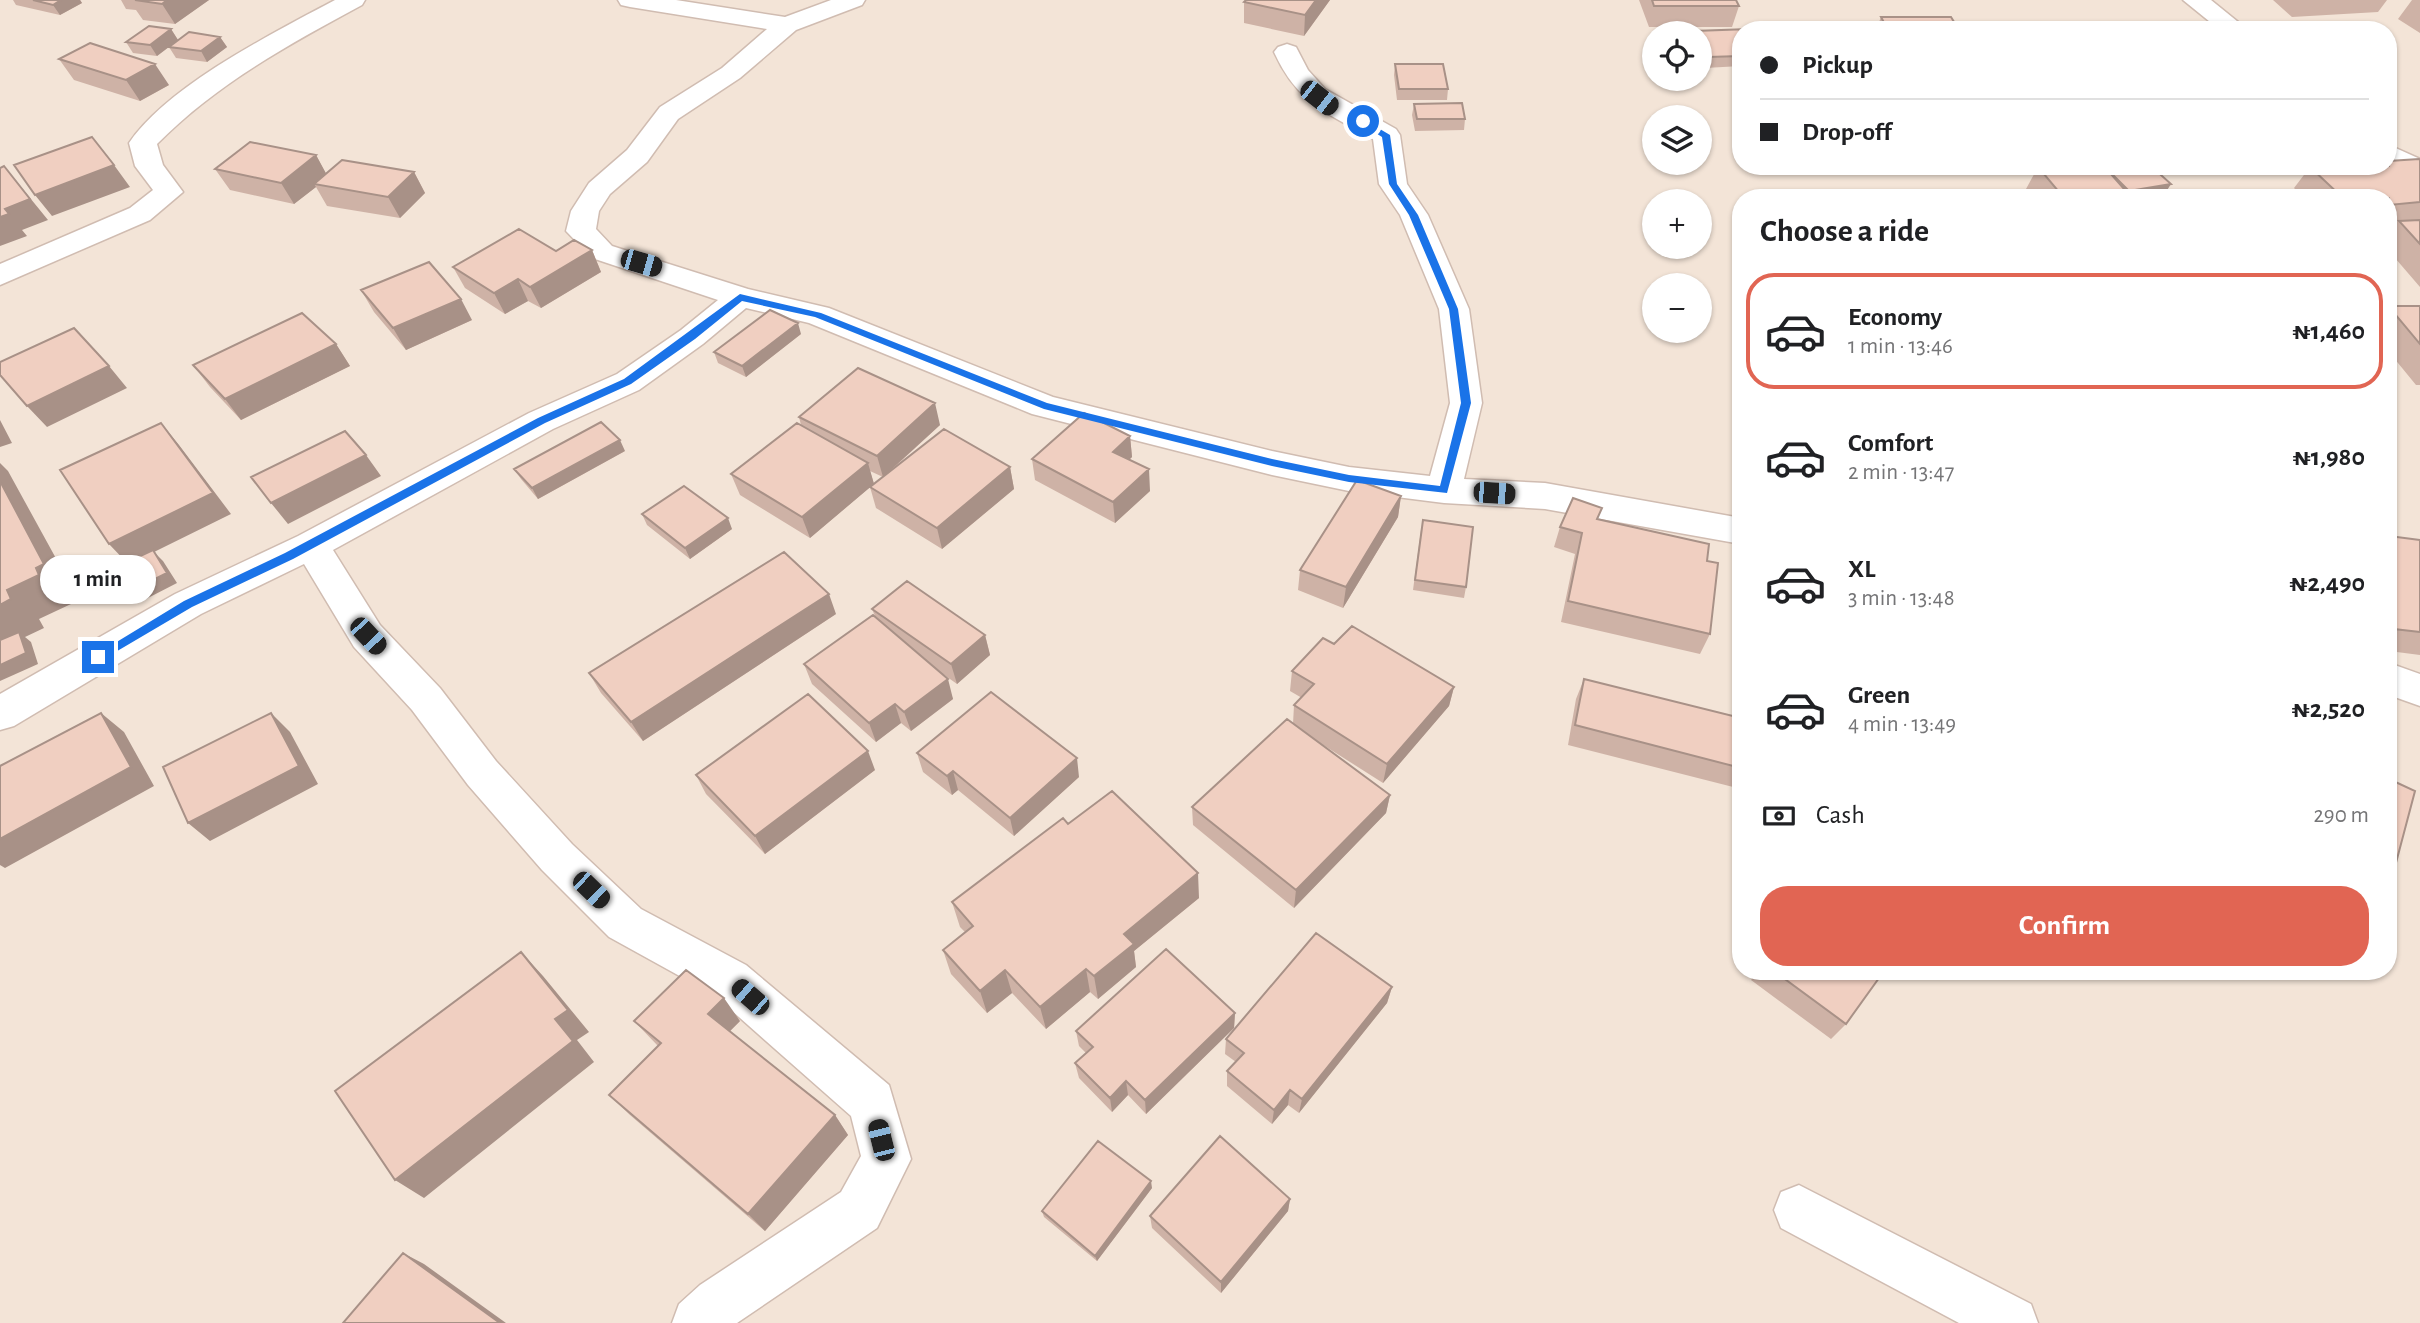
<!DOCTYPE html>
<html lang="en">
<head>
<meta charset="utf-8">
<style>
	body { margin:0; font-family:"Alegreya Sans",sans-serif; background:#f2f2f2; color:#202124; height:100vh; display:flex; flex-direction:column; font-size:26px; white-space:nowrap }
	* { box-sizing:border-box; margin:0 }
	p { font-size:23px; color:#757577 }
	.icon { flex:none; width:38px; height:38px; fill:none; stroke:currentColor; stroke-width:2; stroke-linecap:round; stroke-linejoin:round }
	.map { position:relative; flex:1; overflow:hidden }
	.panel { position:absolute; left:1732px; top:189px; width:665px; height:791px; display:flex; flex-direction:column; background:#fff; border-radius:28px; box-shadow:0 2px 5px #0004 }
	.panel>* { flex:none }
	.hud { position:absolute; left:1732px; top:21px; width:665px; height:154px; border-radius:28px; box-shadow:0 2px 5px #0004; display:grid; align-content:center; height:154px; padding:0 28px; background:#fff }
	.buttons { position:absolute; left:1642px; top:21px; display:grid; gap:14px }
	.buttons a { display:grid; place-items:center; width:70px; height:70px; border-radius:50%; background:#fff; box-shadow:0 2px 5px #0004; font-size:35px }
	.end { position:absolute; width:32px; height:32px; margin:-16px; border:9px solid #1a73e8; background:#fff; box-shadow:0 0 0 4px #fff }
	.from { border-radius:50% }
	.bubble { position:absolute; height:49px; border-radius:24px; background:#fff; box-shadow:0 2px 5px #0004; font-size:23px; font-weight:700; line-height:49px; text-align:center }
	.car { position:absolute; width:21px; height:42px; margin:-21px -10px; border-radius:9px; box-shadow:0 0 5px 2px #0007; background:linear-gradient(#222 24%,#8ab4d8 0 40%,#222 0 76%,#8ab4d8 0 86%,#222 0) }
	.hud b { display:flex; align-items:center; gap:24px; height:66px; font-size:26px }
	.hud b+b { border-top:2px solid #e0e0e0 }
	.hud i { width:18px; height:18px; background:#202124 }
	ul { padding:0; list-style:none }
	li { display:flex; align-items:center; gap:21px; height:116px; margin:0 14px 10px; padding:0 14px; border:4px solid transparent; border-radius:28px }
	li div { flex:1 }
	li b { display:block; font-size:26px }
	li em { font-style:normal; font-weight:700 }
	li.current { border-color:#e16553 }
	li>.icon { width:63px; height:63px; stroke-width:1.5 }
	h2 { padding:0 28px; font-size:32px; line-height:84px }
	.pay { display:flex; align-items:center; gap:18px; height:77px; padding:0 28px; font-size:26px }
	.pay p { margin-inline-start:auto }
	.button { display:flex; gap:14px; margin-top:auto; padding:14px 28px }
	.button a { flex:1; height:80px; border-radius:28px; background:#e16553; color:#fff; font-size:28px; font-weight:700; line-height:80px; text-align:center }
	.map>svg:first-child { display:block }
</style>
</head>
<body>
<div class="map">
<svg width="2420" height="1323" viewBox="0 0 2420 1323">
	<rect width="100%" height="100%" fill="#fcf3e9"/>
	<path fill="#f3e4d7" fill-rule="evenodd" d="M 0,0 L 2420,0 L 2420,1323 L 0,1323 ZM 1741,30 L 2389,30 L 2389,166 L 1741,166 ZM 1654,33 L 1699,33 L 1699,79 L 1654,79 ZM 1654,117 L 1699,117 L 1699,163 L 1654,163 ZM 1741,198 L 2389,198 L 2389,971 L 1741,971 ZM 1654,201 L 1699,201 L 1699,247 L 1654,247 ZM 1654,285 L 1699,285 L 1699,331 L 1654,331 Z"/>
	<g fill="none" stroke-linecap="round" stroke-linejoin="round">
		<defs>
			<path id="minor" d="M 335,0 L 365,0 L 362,5 C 288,45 216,84 157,144 L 163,165 L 183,192 L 150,220 L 0,285 L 0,264 L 130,208 L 153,190 L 135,166 L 129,143 C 169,85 273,33 335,0 Z
				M 618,0 L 676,0 L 785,17 L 831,0 L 865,0 L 862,5 L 796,30 L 740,78 L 678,119 L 647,162 L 610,194 L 599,211 L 596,229 L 612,246 L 748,289 L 829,308 L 1053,397 L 1272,451 L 1349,467 L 1430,476 L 1450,403 L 1439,309 L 1400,215 L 1379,184 L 1373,139 C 1327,113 1297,103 1274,52 L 1278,47 L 1287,44 L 1296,47 L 1308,70 L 1325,89 L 1396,129 L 1400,135 L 1407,184 L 1428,215 L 1469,309 L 1482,403 L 1464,479 L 1545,483 L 1741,518 L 1741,544 L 1545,509 L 1444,503 L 1349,491 L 1272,475 L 1032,414 L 809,323 L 746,308 L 703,344 L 639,390 L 553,429 L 333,550 L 380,625 L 440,688 L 496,761 L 572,844 L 641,909 L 746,965 L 889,1085 L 911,1159 L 877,1228 L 737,1323 L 672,1323 L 679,1304 L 700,1285 L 841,1192 L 861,1156 L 851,1116 L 714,995 L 609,937 L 542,870 L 468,785 L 412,710 L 354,647 L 304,564 L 201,614 L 14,726 L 0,730 L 0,694 L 175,594 L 298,536 L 529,413 L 617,374 L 681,330 L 718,300 L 592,258 L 566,231 L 571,211 L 589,183 L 627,150 L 660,107 L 722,68 L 767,29 L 630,7 L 621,5 Z
				M 2183,0 L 2211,0 L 2248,30 L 2220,30 Z
				M 2389,145 L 2420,159 L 2420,179 L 2389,164 Z
				M 2389,663 L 2420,674 L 2420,706 L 2389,695 Z
				M 1799,1185 L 2031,1304 L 2038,1323 L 1959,1323 L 1781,1228 L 1774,1210 L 1781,1192 Z"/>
		</defs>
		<use href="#minor" stroke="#d0bcb1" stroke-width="3"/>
		<use href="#minor" fill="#fff" fill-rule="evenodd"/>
	</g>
	<path fill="#ceb2a6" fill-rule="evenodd" d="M 13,0 L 80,0 L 82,3 L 60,15 L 16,5 Z
		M 121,0 L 209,0 L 175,24 L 143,20 L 136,10 L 126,9 Z
		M 1330,0 L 1304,36 L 1244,23 L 1244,2 Z
		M 1639,0 L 1736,0 L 1739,6 L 1732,27 L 1649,27 Z
		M 2273,0 L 2387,0 L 2378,12 L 2292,17 Z
		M 2412,0 L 2420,0 L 2420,33 L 2398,19 Z
		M 1881,17 L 1959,30 L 1876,30 Z
		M 171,29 L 178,40 L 157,56 L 133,53 L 126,42 Z
		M 1741,30 L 1741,66 L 1705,68 L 1699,57 L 1699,33 L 1694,33 L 1694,31 Z
		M 220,37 L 227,47 L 207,62 L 176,58 L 169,47 Z
		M 59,59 L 169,85 L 140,101 L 74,80 Z
		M 1395,64 L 1448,89 L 1447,100 L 1397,100 L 1394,75 Z
		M 1414,104 L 1465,119 L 1464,130 L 1415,131 L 1412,115 Z
		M 316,155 L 326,174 L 414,172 L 425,193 L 400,218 L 327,206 L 316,187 L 294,204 L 230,190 L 215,169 Z
		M 2420,160 L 2420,287 L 2389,251 L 2389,233 L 2395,224 L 2389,225 L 2389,198 L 2304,198 L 2294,188 L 2310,167 Z
		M 2038,167 L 2107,169 L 2164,195 L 2148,198 L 2017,198 L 2032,196 L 2026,189 Z
		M 592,250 L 601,272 L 541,308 L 528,301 L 505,314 L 465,288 L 453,267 L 556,251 Z
		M 361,290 L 472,320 L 406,350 L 374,312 Z
		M 2389,306 L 2420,306 L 2420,385 L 2416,385 L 2389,352 Z
		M 801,334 L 746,377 L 718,363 L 714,352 Z
		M 336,344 L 350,366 L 241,420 L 210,387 L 193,365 Z
		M 799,417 L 940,425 L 887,474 L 1010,467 L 1014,489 L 942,549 L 876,508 L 870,487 L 810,538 L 740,495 L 731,474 L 801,425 ZM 870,471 L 883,477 L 874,484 Z
		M 1130,436 L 1132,457 L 1129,460 L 1150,491 L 1115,523 L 1035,480 L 1032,459 Z
		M 625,451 L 538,499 L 521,479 L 514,469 Z
		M 1401,496 L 1398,517 L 1343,608 L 1298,590 L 1300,570 Z
		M 642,514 L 732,529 L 690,559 L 647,525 Z
		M 1598,519 L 1707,561 L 1710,634 L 1700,654 L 1561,622 L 1575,554 L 1554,547 L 1560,527 Z
		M 1421,530 L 1466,587 L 1464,598 L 1413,590 Z
		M 2389,536 L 2420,540 L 2420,655 L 2389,651 Z
		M 872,609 L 985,635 L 990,655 L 957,684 L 943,674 L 953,699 L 911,731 L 901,723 L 876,742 L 812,684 L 804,664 L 875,616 Z
		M 836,614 L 643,741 L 601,693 L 589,673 Z
		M 1334,644 L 1454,687 L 1449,706 L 1383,783 L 1306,734 L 1390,795 L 1386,813 L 1294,908 L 1193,825 L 1192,807 L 1293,724 L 1294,705 L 1302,698 L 1290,691 L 1292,671 Z
		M 1584,679 L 1741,718 L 1741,789 L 1568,745 L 1576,699 Z
		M 917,753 L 1079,777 L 1014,836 L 958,790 L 952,795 L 923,772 Z
		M 875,770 L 765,854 L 706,794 L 696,775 Z
		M 1068,824 L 1199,898 L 1134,951 L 1136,967 L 1098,999 L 1090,992 L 1046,1029 L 1012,993 L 987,1013 L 951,974 L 943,950 L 965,932 L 960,927 L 952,902 Z
		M 1758,971 L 1884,971 L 1846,1024 L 1831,1039 L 1751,980 Z
		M 1392,987 L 1387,1003 L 1299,1113 L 1288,1105 L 1272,1124 L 1227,1086 L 1227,1071 L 1236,1062 L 1225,1054 L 1226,1039 Z
		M 1235,1013 L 1234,1028 L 1146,1114 L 1128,1095 L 1112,1112 L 1079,1078 L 1075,1063 L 1086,1053 L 1079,1046 L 1076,1031 Z
		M 634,1021 L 740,1021 L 730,1031 L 835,1115 L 848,1135 L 765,1231 L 630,1115 L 609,1095 L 658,1046 Z
		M 1152,1188 L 1097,1261 L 1044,1217 L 1042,1211 Z
		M 1290,1199 L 1288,1211 L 1221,1293 L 1152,1228 L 1150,1216 Z"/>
	<path fill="#a89187" d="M 61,0 L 80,0 L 82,3 L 60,15 L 53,5 Z
		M 167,0 L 209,0 L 175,24 L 162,4 Z
		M 1316,0 L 1330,0 L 1304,36 L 1305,15 Z
		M 171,29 L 178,40 L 157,56 L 150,45 Z
		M 220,37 L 227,47 L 207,62 L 201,51 Z
		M 155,64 L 169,85 L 140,101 L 126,80 Z
		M 316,155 L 328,177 L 314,184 L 316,187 L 294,204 L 281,183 Z
		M 114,165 L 130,187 L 52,216 L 35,195 Z
		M 4,166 L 48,220 L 22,230 L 27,236 L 0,246 L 0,217 L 5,209 Z
		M 414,172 L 425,193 L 400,218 L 388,197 Z
		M 2171,184 L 2164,195 L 2148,198 L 2124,198 L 2129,191 Z
		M 592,250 L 601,272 L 541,308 L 530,287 Z
		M 518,279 L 528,301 L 505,314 L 494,293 Z
		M 461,299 L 472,320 L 406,350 L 393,328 Z
		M 798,323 L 801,334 L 746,377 L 742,366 Z
		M 336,344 L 350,366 L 241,420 L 225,399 Z
		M 109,366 L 127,388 L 47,427 L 27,406 Z
		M 935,403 L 940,425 L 883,477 L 877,456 Z
		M 0,420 L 12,443 L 0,447 Z
		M 161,423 L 179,445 L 231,514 L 154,552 L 163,561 L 177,583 L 144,600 L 133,590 L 129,565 L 109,544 Z
		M 1130,436 L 1132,457 L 1115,473 L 1113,452 Z
		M 620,440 L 625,451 L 538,499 L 532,488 Z
		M 366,455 L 381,476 L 288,524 L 271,503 Z
		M 0,463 L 8,471 L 75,593 L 67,597 L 71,604 L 39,619 L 44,628 L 25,637 L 31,642 L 38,664 L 0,681 L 0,605 L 7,590 L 0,481 Z
		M 868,463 L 874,484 L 810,538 L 802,517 Z
		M 1010,467 L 1014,489 L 942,549 L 937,528 Z
		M 1149,469 L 1150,491 L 1115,523 L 1113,502 Z
		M 1401,496 L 1398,517 L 1343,608 L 1346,587 Z
		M 728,518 L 732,529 L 690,559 L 685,548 Z
		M 829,594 L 836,614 L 643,741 L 631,722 Z
		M 985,635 L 990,655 L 957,684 L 951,664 Z
		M 948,679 L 953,699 L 911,731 L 904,712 Z
		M 1454,687 L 1449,706 L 1383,783 L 1387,764 Z
		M 895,704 L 901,723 L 876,742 L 869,723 Z
		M 101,713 L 124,732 L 154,786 L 5,868 L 0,865 L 0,839 Z
		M 271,713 L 290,732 L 318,784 L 210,841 L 188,823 Z
		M 868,751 L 875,770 L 765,854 L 755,836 Z
		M 1077,758 L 1079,777 L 1014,836 L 1010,818 Z
		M 953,771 L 958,790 L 952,795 L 947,776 Z
		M 1390,795 L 1386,813 L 1294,908 L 1296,890 Z
		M 1198,873 L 1199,898 L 1134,951 L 1136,967 L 1098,999 L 1094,976 L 1124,934 Z
		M 521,952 L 543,976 L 589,1032 L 577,1040 L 594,1062 L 424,1198 L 395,1180 L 555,1019 Z
		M 1086,969 L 1090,992 L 1046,1029 L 1040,1007 Z
		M 1005,970 L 1012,993 L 987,1013 L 980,991 Z
		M 1392,987 L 1387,1003 L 1299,1113 L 1302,1099 Z
		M 724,998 L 740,1021 L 725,1036 L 708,1014 Z
		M 1235,1013 L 1234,1028 L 1146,1114 L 1145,1100 Z
		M 1126,1081 L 1128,1095 L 1112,1112 L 1110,1098 Z
		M 1290,1090 L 1288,1105 L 1272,1124 L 1274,1110 Z
		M 835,1115 L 848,1135 L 765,1231 L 748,1214 Z
		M 1151,1181 L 1152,1188 L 1097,1261 L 1095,1256 Z
		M 1290,1199 L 1288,1211 L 1221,1293 L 1221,1282 Z
		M 403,1253 L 424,1264 L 506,1323 L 500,1323 Z"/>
	<path fill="#f0cfc1" stroke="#a89187" stroke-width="2" d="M 33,0 L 61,0 L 53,5 Z
		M 135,0 L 167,0 L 162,4 Z
		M 1246,0 L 1316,0 L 1305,15 L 1244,2 Z
		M 1652,0 L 1736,0 L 1739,6 L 1654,6 Z
		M 1881,17 L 1951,17 L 1959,30 L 1888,30 Z
		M 149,26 L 171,29 L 150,45 L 126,42 Z
		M 1750,29 L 1741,30 L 1741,56 L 1708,57 L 1699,40 L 1699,33 L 1696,33 L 1694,31 Z
		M 189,32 L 220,37 L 201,51 L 169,47 Z
		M 90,43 L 155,64 L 126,80 L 59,59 Z
		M 1395,64 L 1443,64 L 1448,89 L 1399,89 Z
		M 1462,103 L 1465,119 L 1417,119 L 1414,104 Z
		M 92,137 L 114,165 L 35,195 L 14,165 Z
		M 250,142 L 316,155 L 281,183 L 215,169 Z
		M 2419,159 L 2420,160 L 2420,202 L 2389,205 L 2389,198 L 2343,198 L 2310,167 L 2389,166 L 2389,161 Z
		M 342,160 L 414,172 L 388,197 L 314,184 Z
		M 4,166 L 30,199 L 5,209 L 9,214 L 0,217 L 0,168 Z
		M 2055,166 L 2104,166 L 2132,198 L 2064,198 L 2038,167 Z
		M 2126,166 L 2151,166 L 2171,184 L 2129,191 L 2107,169 Z
		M 2043,195 L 2045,198 L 2017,198 Z
		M 2420,220 L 2420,244 L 2399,221 Z
		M 519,229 L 556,251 L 574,240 L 592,250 L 530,287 L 518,279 L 494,293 L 453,267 Z
		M 429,262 L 461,299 L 393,328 L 361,290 Z
		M 2389,306 L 2420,306 L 2420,344 L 2389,307 Z
		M 770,310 L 798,323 L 742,366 L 714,352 Z
		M 302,313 L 336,344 L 225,399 L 193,365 Z
		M 74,328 L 109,366 L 27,406 L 0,375 L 0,362 Z
		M 858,368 L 935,403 L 877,456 L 799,417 Z
		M 1084,413 L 1130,436 L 1113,452 L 1149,469 L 1113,502 L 1032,459 Z
		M 601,422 L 620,440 L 532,488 L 514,469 Z
		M 161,423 L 213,493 L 109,544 L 60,470 Z
		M 797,423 L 868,463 L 802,517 L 731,474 Z
		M 944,429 L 1010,467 L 937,528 L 870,487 Z
		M 345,431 L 366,455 L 271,503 L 251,477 Z
		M 1357,480 L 1401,496 L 1346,587 L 1300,570 Z
		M 0,481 L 44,564 L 36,568 L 39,575 L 7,590 L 11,599 L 0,605 Z
		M 684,486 L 728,518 L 685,548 L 642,514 Z
		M 1573,498 L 1602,508 L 1597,519 L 1709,544 L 1707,561 L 1718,563 L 1710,634 L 1568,601 L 1582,533 L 1560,527 Z
		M 1423,520 L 1473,527 L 1466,587 L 1415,580 Z
		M 2389,536 L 2420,540 L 2420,632 L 2394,629 L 2389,617 Z
		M 153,550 L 167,573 L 133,590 L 119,566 Z
		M 784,552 L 829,594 L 631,722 L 589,673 Z
		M 907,581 L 985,635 L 951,664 L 872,609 Z
		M 873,615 L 948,679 L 904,712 L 895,704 L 869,723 L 804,664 Z
		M 1352,626 L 1454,687 L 1387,764 L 1294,705 L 1314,684 L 1292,671 L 1323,638 L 1334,644 Z
		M 19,632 L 26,653 L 0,665 L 0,640 Z
		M 1584,679 L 1741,718 L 1741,768 L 1575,725 Z
		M 991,692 L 1077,758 L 1010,818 L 953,771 L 947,776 L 917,753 Z
		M 808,694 L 868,751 L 755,836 L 696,775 Z
		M 101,713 L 131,767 L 0,839 L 0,766 Z
		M 271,713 L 299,766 L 188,823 L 163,767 Z
		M 1287,719 L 1390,795 L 1296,890 L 1192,807 Z
		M 2389,779 L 2415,791 L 2392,878 L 2389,876 Z
		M 1112,791 L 1198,873 L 1124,934 L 1134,944 L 1094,976 L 1086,969 L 1040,1007 L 1005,970 L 980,991 L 943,950 L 973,926 L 952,902 L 1063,818 L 1068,824 Z
		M 1316,933 L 1392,987 L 1302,1099 L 1290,1090 L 1274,1110 L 1227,1071 L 1244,1053 L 1226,1039 Z
		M 1166,949 L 1235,1013 L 1145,1100 L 1126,1081 L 1110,1098 L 1075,1063 L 1093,1047 L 1076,1031 Z
		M 521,952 L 568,1010 L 555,1019 L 573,1041 L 395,1180 L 335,1091 Z
		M 686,970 L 724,998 L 708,1014 L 835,1115 L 748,1214 L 609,1095 L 661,1043 L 634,1021 Z
		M 1774,971 L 1884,971 L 1846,1024 Z
		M 1220,1136 L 1290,1199 L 1221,1282 L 1150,1216 Z
		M 1098,1141 L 1151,1181 L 1095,1256 L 1042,1211 Z
		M 403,1253 L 500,1323 L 343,1323 Z"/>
	<path fill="#1a73e8" d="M 1363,119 L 1390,135 L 1397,184 L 1418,215 L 1458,309 L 1471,403 L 1447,493 L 1349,482 L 1272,466 L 1044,409 L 815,317 L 742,301 L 695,339 L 631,384 L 545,423 L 293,559 L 192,607 L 102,660 L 94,660 L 92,657 L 184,601 L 285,553 L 538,418 L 624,379 L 740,294 L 821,313 L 1047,403 L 1272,459 L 1349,475 L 1440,486 L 1461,403 L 1449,309 L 1409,215 L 1389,184 L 1382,137 L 1360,123 Z"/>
</svg>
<div class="buttons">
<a><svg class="icon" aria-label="locate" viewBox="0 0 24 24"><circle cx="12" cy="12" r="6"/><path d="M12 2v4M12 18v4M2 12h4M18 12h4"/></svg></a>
<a><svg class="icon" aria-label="layers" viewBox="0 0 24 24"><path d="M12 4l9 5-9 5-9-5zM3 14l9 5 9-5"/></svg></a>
<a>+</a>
<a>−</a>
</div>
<i class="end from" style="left:1363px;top:121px"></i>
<i class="end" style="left:98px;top:657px"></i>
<div class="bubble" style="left:40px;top:555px;width:116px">1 min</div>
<i class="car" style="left:1319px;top:98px;rotate:128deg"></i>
<i class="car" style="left:641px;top:263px;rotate:106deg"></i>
<i class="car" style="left:1494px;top:493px;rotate:94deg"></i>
<i class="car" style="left:368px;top:636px;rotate:137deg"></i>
<i class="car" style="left:591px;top:890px;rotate:134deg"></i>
<i class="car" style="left:750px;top:997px;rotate:311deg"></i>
<i class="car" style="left:881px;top:1140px;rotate:346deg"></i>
<div class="hud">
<b><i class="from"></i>Pickup</b>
<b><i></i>Drop-off</b>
</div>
<section class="panel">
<h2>Choose a ride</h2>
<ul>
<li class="current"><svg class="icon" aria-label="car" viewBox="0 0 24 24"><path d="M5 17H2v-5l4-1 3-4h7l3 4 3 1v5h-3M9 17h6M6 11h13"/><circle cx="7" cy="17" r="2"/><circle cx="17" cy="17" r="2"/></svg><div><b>Economy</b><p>1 min · 13:46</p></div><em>₦1,460</em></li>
<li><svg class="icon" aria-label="car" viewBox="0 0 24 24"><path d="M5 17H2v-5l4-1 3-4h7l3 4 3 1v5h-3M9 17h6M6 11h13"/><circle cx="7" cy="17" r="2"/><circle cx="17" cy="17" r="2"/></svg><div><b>Comfort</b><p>2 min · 13:47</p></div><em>₦1,980</em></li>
<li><svg class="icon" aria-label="car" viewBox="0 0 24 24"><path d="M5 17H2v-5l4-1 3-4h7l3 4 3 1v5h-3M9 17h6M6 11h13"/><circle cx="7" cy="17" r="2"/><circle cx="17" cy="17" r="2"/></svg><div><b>XL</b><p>3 min · 13:48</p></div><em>₦2,490</em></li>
<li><svg class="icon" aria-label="car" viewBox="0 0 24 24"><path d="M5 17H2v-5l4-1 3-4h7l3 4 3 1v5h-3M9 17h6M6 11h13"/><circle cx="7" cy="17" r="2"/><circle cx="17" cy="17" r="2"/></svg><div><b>Green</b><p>4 min · 13:49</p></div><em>₦2,520</em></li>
</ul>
<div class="pay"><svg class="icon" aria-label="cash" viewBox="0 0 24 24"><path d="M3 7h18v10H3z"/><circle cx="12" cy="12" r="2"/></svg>Cash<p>290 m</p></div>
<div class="button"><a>Confirm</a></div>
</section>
</div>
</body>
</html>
